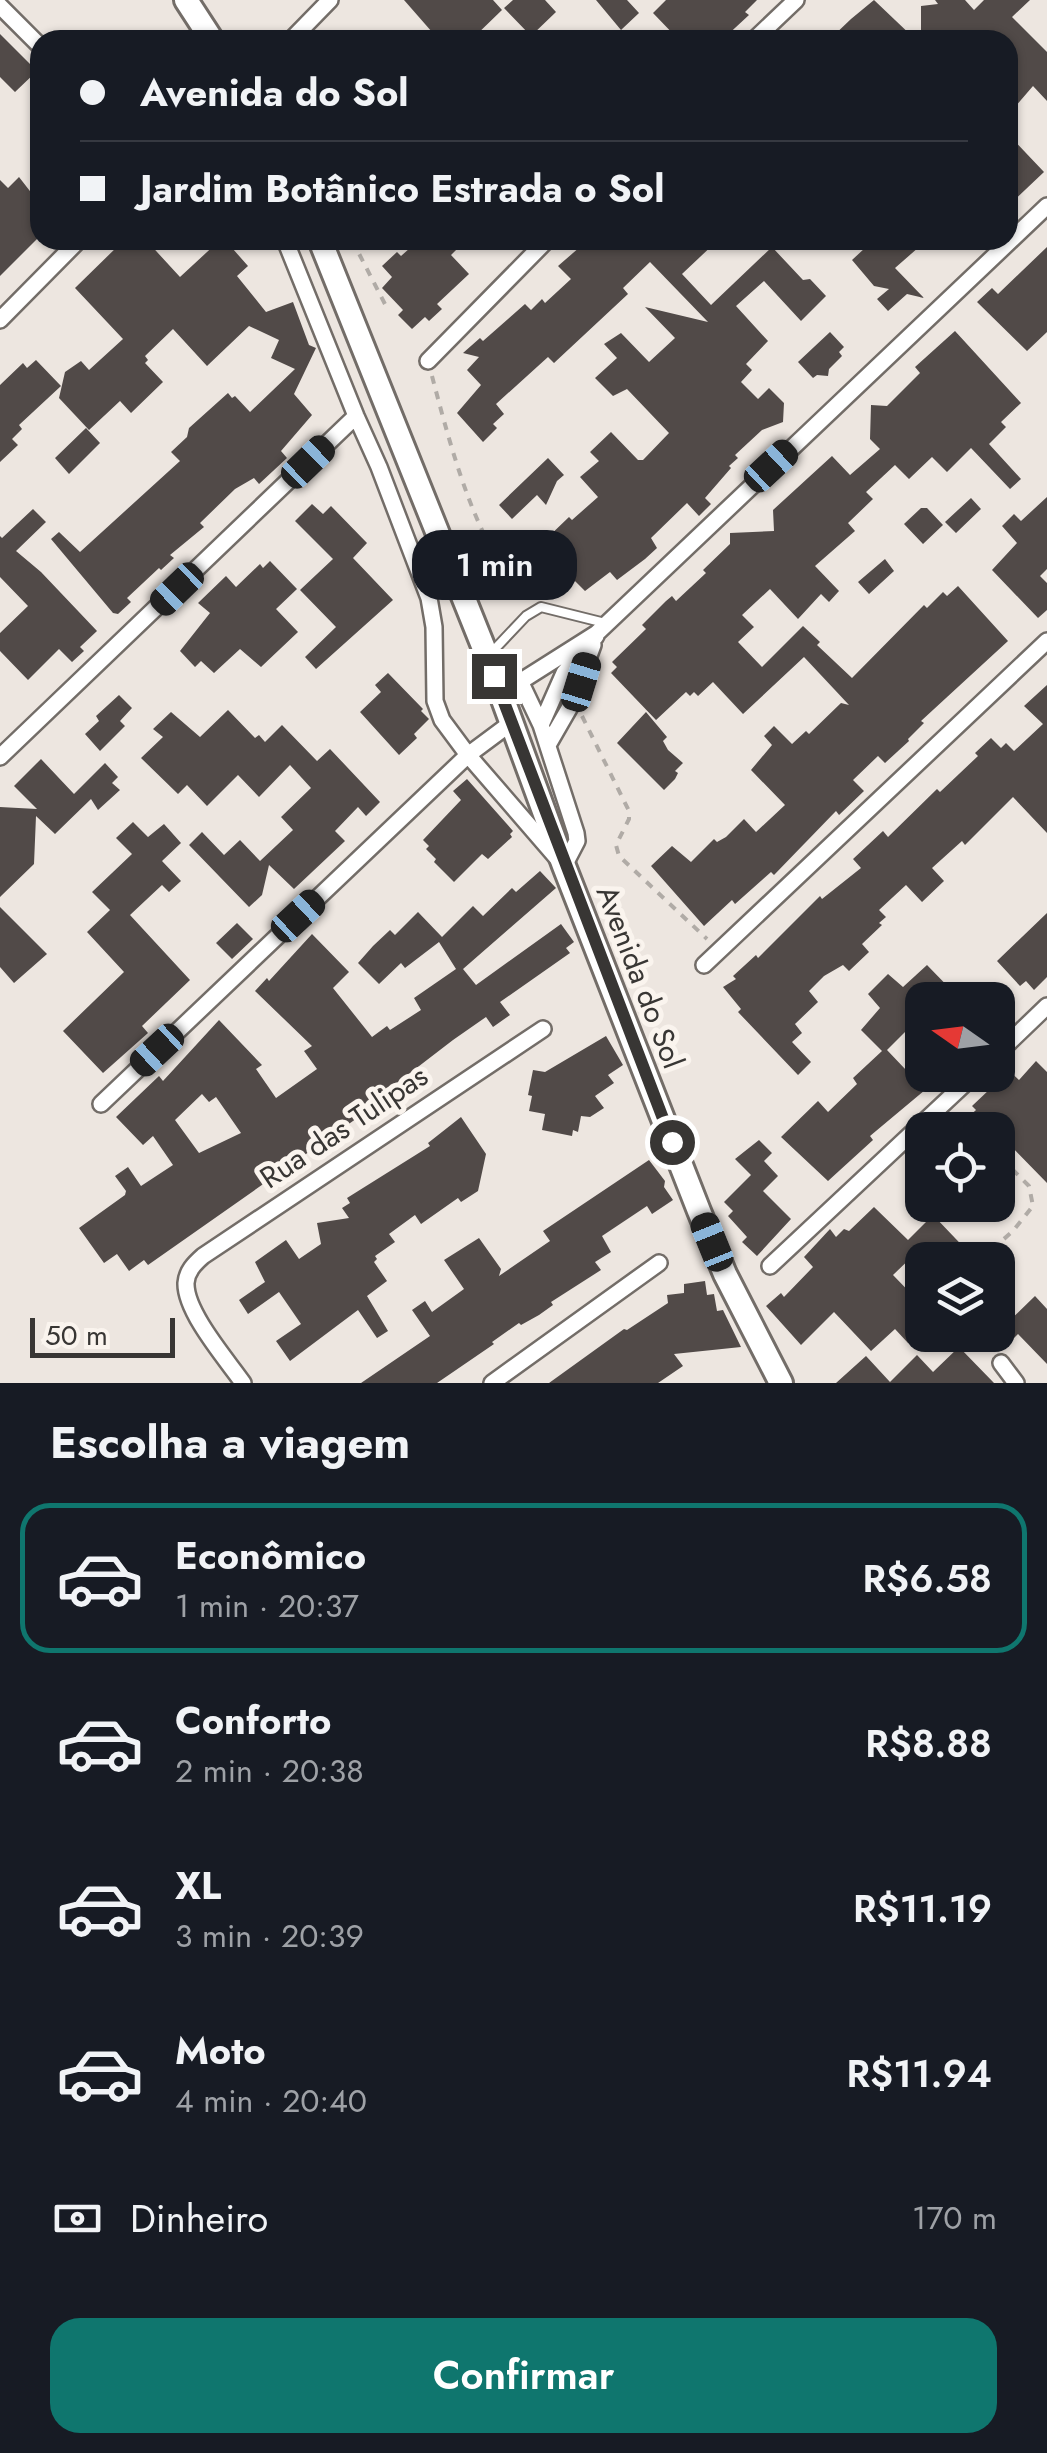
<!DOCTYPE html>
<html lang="pt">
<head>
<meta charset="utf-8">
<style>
	body { margin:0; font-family:Jost,sans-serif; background:#20242c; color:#f1f3f6; height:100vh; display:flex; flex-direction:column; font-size:38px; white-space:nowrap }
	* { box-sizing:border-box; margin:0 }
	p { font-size:32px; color:#9ea1a6 }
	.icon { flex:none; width:55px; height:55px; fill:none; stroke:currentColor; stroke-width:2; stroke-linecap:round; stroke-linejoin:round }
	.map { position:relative; height:1383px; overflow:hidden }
	.side { display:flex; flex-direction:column; background:#171b24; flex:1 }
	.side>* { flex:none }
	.banner { position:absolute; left:30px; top:30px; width:988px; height:220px; border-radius:30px; box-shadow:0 2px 8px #0004; display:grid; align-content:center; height:220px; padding:0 50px; background:#171b24 }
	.needle { width:65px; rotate:284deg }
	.buttons { position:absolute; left:905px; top:982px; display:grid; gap:20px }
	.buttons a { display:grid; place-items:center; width:110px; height:110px; border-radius:20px; background:#171b24; box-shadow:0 2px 8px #0004; font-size:50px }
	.scale { position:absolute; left:30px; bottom:25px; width:145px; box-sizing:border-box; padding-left:10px; border:5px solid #383634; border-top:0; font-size:28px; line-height:35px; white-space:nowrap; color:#383634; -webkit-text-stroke:8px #faf4ee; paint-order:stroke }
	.end { position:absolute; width:45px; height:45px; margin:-22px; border:12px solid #383634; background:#fff; box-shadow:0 0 0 5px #fff }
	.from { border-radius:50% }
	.bubble { position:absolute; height:70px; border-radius:30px; background:#171b24; box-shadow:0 2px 8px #0004; font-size:32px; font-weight:600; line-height:70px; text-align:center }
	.car { position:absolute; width:30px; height:60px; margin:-30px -15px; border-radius:12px; box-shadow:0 0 8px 2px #0007; background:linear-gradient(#222 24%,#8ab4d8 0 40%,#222 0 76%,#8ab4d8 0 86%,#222 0) }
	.banner b { display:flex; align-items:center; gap:35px; height:95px; font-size:38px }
	.banner b+b { border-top:2px solid #363941 }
	.banner i { width:25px; height:25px; background:#f1f3f6 }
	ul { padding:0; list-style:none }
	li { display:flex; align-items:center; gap:30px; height:150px; margin:0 20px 15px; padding:0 30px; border:5px solid transparent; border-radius:30px }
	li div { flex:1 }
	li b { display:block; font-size:38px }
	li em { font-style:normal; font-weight:600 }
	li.selected { border-color:#0f766e }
	li>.icon { width:90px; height:90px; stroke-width:1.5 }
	h2 { padding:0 50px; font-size:45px; line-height:120px }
	.pay { display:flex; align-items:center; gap:25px; height:110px; padding:0 50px; font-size:38px }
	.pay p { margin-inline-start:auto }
	.action { display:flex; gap:20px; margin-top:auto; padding:20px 50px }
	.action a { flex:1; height:115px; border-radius:30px; background:#0f766e; color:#fff; font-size:40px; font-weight:600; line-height:115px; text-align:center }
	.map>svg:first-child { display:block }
</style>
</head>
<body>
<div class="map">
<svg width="1047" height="1383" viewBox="0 0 1047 1383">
	<rect width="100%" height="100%" fill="#ede6e0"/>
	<path fill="#514a48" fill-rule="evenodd" d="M 404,0 L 493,0 L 502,10 L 471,40 L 439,40 Z
		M 513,0 L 545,0 L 556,12 L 531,36 L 504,8 Z
		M 596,0 L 627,0 L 639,13 L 621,30 Z
		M 666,0 L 757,0 L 745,12 L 749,15 L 722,40 L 679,40 L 653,13 Z
		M 874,0 L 916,40 L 829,40 L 851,19 Z
		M 935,0 L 965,0 L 974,10 L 984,0 L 1030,0 L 1012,17 L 1047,52 L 1047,101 L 1033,86 L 1008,115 L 1008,40 L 965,40 L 972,31 L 921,38 L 921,6 L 938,4 Z
		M 0,34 L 37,71 L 15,92 L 0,77 Z
		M 1008,134 L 1044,172 L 1008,206 Z
		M 19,177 L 40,204 L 40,236 L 0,276 L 0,180 L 8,188 Z
		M 139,240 L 146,240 L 180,277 L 220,240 L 225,240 L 248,266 L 237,276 L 266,312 L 293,302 L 309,345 L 316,348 L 294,394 L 312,415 L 281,451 L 287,458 L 259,484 L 254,478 L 235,489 L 200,523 L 204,527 L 170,555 L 174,558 L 161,570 L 159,568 L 127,598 L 131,602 L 118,614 L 113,613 L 51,539 L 59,532 L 80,552 L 180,461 L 171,452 L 187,437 L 189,428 L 228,393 L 232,398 L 235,396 L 250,412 L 295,369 L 271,358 L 279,340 L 249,326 L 207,366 L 173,329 L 145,356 L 148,360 L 145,363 L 163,382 L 131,413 L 120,401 L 89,430 L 59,398 L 65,372 L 81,361 L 89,370 L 123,339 L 75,288 L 121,243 L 127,250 Z
		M 419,240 L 466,240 L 451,255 L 469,274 L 437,304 L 442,309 L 429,321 L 425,317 L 412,329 L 398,315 L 403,310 L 382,288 L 392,277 L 382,266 L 397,252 L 401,256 Z
		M 588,240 L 718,240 L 682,274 L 711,305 L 772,247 L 803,280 L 810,279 L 826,296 L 801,321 L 764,281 L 736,306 L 768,341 L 746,364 L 752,370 L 741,382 L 758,399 L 769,388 L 784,403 L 783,422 L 762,430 L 735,455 L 738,458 L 729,466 L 731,468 L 705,498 L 711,504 L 699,516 L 687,503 L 651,538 L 657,548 L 645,559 L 617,580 L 610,572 L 585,591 L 574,580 L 570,584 L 550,563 L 558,556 L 544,541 L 569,517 L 572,520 L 598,497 L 580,477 L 599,461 L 590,452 L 611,432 L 638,460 L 643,460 L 669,433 L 627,389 L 613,396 L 595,378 L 617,358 L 604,344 L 621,333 L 649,362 L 675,338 L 645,307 L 708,322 L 650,262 L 623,288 L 628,294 L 554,363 L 548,357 L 496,404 L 504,414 L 493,424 L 497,428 L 483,442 L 457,413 L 481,385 L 467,370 L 479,357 L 463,353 L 480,338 L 483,341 L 525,304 L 531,310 L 542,299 L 545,303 L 571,279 L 558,266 Z
		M 857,240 L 927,240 L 895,268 L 924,298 L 907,294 L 888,311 L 877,299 L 889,289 L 874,286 L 852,260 L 865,248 Z
		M 1047,247 L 1047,332 L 1027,351 L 977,302 L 992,288 L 998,294 Z
		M 955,331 L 1021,403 L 1001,422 L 1006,427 L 989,444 L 1021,479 L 1010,489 L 971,448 L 947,472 L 932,457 L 909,479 L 895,465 L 866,492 L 873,499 L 848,523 L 855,531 L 815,566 L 839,591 L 829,602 L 821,594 L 798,619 L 770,589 L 742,615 L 754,627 L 738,642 L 762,667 L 803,626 L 820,642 L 817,645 L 852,678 L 924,605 L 927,608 L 943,592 L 947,596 L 958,586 L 1008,641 L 921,721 L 924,723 L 908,739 L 909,741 L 885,763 L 878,756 L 853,780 L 864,791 L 839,815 L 836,811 L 774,875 L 771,872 L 735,904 L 732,900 L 704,926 L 651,866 L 672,846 L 691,862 L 714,839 L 717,842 L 726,837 L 744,819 L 756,832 L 785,805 L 751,770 L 772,745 L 764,736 L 774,726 L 792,744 L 806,731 L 809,734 L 841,703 L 849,705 L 804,657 L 743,714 L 713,682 L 698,696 L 694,692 L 690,696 L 686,692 L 656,720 L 611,673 L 617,667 L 612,662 L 646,629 L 642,625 L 666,601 L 672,596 L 676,601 L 706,573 L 703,570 L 730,544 L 730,533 L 774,531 L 773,510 L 832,456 L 850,475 L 880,449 L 870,439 L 871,405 L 887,406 L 920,373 L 915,367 Z
		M 830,332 L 844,347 L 839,352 L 842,356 L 829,369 L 828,376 L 817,375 L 813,378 L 798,362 Z
		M 36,360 L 61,386 L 19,425 L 22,429 L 12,439 L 18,445 L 0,462 L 0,385 L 23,363 L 27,368 Z
		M 86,428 L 100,443 L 69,474 L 55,458 Z
		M 548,458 L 564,475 L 557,481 L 546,505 L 537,495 L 512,519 L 499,505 Z
		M 1047,497 L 1047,569 L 1040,576 L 1047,583 L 1047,610 L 1038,618 L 992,570 L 1017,543 L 1002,526 L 1014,514 L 1021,521 Z
		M 971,498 L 981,509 L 956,533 L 945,522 Z
		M 312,504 L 323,514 L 331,506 L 367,543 L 353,558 L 393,600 L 316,669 L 305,657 L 336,627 L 300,590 L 333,559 L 295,521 Z
		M 921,508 L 927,508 L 943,525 L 923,544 L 904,524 Z
		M 33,509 L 46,522 L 16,551 L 41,572 L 97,631 L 80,647 L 84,651 L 72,662 L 59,649 L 28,680 L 0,651 L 0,633 L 28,606 L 0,577 L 0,536 L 2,538 Z
		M 885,559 L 894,571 L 869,594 L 858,582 Z
		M 270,561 L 297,589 L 276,609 L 298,632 L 261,667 L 240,649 L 214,673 L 201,661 L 195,667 L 180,651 L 210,613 L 198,603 L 226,576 L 236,587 L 260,564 L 263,568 Z
		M 388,673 L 423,709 L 421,711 L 429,719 L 414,734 L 417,738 L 399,755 L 360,712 L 381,692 L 375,685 Z
		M 1047,685 L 1047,833 L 1013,797 L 965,845 L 962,841 L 932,868 L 944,881 L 922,902 L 906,885 L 879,910 L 886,917 L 879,923 L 882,925 L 862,944 L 869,952 L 849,971 L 843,965 L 824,976 L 809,991 L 818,1002 L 795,1024 L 802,1033 L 792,1042 L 811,1062 L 798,1075 L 738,1012 L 741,1009 L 723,987 L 736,979 L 733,976 L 756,955 L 758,958 L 820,896 L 822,899 L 861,868 L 853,859 L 883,831 L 888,837 L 937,789 L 940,792 L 978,756 L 975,753 L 991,738 L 1001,748 L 1006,743 L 1014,751 L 1043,724 L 1024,706 Z
		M 119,695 L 132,708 L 120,721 L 125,726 L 100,751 L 85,734 L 99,721 L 96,716 Z
		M 228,710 L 255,738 L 259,735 L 265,742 L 282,725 L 317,761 L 330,749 L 380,802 L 366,816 L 358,807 L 335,831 L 345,841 L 294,889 L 269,865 L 262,895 L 249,907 L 189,845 L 202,832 L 224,855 L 240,840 L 260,861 L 293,830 L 281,817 L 311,788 L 290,765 L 259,797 L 238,775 L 207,806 L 187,785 L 178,794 L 141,758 L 163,737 L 153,729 L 171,712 L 200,737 Z
		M 646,712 L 667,737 L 663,741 L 668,750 L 683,763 L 675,771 L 678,773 L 675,779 L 664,790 L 617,743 Z
		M 41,759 L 74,794 L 105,763 L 118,777 L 112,783 L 120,790 L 98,810 L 91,799 L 55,834 L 36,816 L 34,864 L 0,897 L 0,807 L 37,809 L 14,786 Z
		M 467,779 L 513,831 L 510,834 L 512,837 L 488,859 L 482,854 L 454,882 L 434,862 L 436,859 L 426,849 L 429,846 L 423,840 L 461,800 L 453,791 Z
		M 133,822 L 148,837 L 164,824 L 181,843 L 162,861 L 181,881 L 169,892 L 162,885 L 130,915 L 190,980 L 142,1026 L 148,1033 L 103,1073 L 63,1031 L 124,972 L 87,932 L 110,910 L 92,892 L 132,854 L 116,838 Z
		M 540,871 L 556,888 L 463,969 L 476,985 L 561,924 L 574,942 L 566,948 L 570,953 L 500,1002 L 510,1015 L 493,1027 L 486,1017 L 453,1040 L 397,1083 L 400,1088 L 148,1265 L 144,1260 L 129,1271 L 117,1254 L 104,1263 L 79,1228 L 125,1195 L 126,1191 L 115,1176 L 128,1167 L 141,1186 L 173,1165 L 153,1136 L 143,1145 L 116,1117 L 159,1076 L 163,1081 L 219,1020 L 262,1065 L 256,1069 L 276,1098 L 317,1069 L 304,1051 L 312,1046 L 255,991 L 267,978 L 269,981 L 312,934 L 349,972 L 333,988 L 372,1037 L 387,1026 L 390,1030 L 421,1010 L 414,998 L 456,969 L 439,942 L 405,968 L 401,963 L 379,984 L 358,963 L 373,946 L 390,930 L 395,935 L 418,912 L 442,937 L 473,906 L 483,916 L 512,888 L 516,892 ZM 202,1094 L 209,1102 L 216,1097 L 241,1133 L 199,1153 L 175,1120 Z
		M 0,907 L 47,954 L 14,983 L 0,967 Z
		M 1047,913 L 1047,977 L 1034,990 L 1026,981 L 1020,986 L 997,961 Z
		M 237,923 L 253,939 L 232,959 L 216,943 Z
		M 927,965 L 961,1000 L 922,1000 L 922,1015 L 887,1050 L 925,1090 L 870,1136 L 873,1140 L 828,1181 L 781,1137 L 818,1101 L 828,1112 L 857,1084 L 853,1078 L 882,1051 L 861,1030 L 880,1008 L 868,994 L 888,974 L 903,987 Z
		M 606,1036 L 623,1065 L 608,1075 L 614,1083 L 595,1096 L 604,1108 L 590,1117 L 581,1116 L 578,1132 L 573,1130 L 572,1136 L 542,1130 L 545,1114 L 529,1111 L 532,1096 L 528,1095 L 533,1070 L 545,1072 Z
		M 1036,1061 L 1047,1072 L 1047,1183 L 1009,1144 L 998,1154 L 998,1130 L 954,1130 L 976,1110 L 972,1106 L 1009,1071 L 1019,1080 Z
		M 461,1117 L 486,1154 L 478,1191 L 461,1202 L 458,1198 L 421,1224 L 415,1215 L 389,1234 L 395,1242 L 375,1256 L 377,1259 L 374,1262 L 387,1281 L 367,1296 L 388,1331 L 377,1338 L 358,1310 L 290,1361 L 276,1341 L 301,1324 L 279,1292 L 248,1314 L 239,1300 L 265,1282 L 255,1262 L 286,1240 L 299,1259 L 321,1244 L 317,1223 L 349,1218 L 342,1208 L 350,1203 L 347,1198 L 430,1146 L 428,1143 Z
		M 759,1140 L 772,1153 L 764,1161 L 778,1176 L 763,1191 L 791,1219 L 757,1256 L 742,1242 L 747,1237 L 728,1216 L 733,1211 L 724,1202 L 751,1175 L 735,1159 Z
		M 649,1160 L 665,1181 L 664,1187 L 673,1200 L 652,1214 L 647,1206 L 602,1236 L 611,1252 L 595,1262 L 601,1270 L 551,1302 L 553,1305 L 539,1315 L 521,1325 L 519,1323 L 492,1342 L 494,1344 L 437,1383 L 361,1383 L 430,1336 L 412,1310 L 425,1301 L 432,1312 L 464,1289 L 444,1260 L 479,1238 L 501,1269 L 499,1276 L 550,1241 L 543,1231 Z
		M 874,1207 L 908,1240 L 933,1215 L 976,1260 L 931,1260 L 920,1249 L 893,1275 L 922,1305 L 922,1329 L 908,1343 L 895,1329 L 871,1351 L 834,1312 L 801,1345 L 766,1306 L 781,1293 L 784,1297 L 813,1267 L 804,1257 L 830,1229 L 836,1237 L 844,1229 L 849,1231 Z
		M 705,1281 L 707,1295 L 714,1294 L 717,1311 L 723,1310 L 741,1347 L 674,1354 L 683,1366 L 658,1383 L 549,1383 L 624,1329 L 627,1330 L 668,1303 L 667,1295 L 684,1293 L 684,1284 Z
		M 1035,1296 L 1047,1309 L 1047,1364 L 1018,1334 L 1014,1338 L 1003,1327 Z
		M 959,1347 L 994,1383 L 836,1383 L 866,1356 L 890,1382 L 917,1355 L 933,1372 Z"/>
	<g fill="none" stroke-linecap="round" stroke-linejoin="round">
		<defs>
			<path id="lane" d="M 491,653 L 526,616 L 541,607 L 605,623"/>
			<path id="street" d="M 0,6 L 40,46
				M 291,40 L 330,0
				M 754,40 L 796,0
				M 285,240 L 356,416 L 379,467 L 429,598 L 434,627 L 435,701 L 442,720 L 468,755 L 564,866 L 577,841 L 576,833 L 541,725 L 564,673 L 596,636
				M 0,320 L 79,240
				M 428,361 L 547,240
				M 521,683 L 541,725
				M 499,695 L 597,633 L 1047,206
				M 548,745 L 571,705 L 593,645
				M 0,757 L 356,416
				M 704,965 L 1047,641
				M 998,1053 L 1047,1006
				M 101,1104 L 468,755 L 511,723
				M 770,1266 L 974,1075
				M 1001,1363 L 1016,1383
				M 243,1383 C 227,1360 185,1312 186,1283 C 187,1271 194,1264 203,1256 L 543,1029
				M 492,1383 L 659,1263"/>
			<path id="secondary" d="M 186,0 L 212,40
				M 320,240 L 487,656 L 564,866 L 699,1211 L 725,1274 L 781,1383"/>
		</defs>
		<use href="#lane" stroke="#736d68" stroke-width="12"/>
		<use href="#street" stroke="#736d68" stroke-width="20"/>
		<use href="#secondary" stroke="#736d68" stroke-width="28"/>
		<path stroke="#b0aba6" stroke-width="4" stroke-dasharray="8 8" stroke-linecap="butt" d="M 352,240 L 388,310
			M 432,376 C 446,429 470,524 504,567 C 512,578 522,587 531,597
			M 582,716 L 629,811 L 629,819 L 616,845 L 619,856 L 707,939
			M 956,1116 L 971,1130
			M 980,1260 L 1013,1231 L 1033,1206 L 1029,1186 L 998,1155"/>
		<use href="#lane" stroke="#fff" stroke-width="8"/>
		<use href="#street" stroke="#fff" stroke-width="15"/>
		<use href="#secondary" stroke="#fff" stroke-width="22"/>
	</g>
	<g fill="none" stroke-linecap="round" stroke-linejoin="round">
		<path stroke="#383634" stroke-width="12" d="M 494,676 L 672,1142"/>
	</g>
	<g text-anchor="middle" stroke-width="10" stroke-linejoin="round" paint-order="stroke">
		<g font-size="30" fill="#383634" stroke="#faf4ee">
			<text transform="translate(640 977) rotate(69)" y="10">Avenida do Sol</text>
			<text transform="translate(344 1127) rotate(-34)" y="10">Rua das Tulipas</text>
		</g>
	</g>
</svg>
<div class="buttons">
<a><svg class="needle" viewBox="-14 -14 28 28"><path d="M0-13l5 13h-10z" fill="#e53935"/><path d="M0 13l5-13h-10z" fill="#9ea1a6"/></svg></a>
<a><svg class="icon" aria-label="locate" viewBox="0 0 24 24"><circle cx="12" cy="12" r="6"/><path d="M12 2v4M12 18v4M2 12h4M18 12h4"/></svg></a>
<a><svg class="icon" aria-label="layers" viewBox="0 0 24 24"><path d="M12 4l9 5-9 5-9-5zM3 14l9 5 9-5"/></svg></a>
</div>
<div class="scale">50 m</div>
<i class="end from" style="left:672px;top:1142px"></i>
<i class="end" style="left:494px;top:676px"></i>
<div class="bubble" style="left:412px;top:530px;width:165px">1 min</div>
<i class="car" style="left:308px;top:462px;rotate:46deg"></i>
<i class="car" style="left:771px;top:466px;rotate:47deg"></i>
<i class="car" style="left:177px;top:589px;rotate:226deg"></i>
<i class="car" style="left:581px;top:682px;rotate:17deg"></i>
<i class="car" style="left:298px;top:916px;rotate:47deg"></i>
<i class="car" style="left:157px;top:1050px;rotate:227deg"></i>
<i class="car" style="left:712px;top:1242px;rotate:338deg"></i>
<div class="banner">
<b><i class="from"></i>Avenida do Sol</b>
<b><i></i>Jardim Botânico Estrada o Sol</b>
</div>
</div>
<section class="side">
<h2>Escolha a viagem</h2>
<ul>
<li class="selected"><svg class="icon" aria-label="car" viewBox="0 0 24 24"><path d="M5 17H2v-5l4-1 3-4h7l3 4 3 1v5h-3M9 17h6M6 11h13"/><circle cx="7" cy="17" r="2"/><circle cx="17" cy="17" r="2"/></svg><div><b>Econômico</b><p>1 min · 20:37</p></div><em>R$6.58</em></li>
<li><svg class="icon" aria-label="car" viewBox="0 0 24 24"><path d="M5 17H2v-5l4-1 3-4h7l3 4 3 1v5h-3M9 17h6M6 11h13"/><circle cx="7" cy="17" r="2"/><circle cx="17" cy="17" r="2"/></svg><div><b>Conforto</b><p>2 min · 20:38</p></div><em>R$8.88</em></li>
<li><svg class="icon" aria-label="car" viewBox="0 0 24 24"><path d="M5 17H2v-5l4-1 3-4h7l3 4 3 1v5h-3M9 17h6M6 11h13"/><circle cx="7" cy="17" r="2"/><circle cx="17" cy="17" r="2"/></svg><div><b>XL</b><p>3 min · 20:39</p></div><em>R$11.19</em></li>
<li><svg class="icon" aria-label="car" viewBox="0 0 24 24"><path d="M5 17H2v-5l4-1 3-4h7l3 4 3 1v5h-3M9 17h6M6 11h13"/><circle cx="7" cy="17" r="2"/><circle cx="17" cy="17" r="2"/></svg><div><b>Moto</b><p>4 min · 20:40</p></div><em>R$11.94</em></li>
</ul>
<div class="pay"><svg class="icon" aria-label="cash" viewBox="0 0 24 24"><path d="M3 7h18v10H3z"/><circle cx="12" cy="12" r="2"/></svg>Dinheiro<p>170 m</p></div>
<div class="action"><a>Confirmar</a></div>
</section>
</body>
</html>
